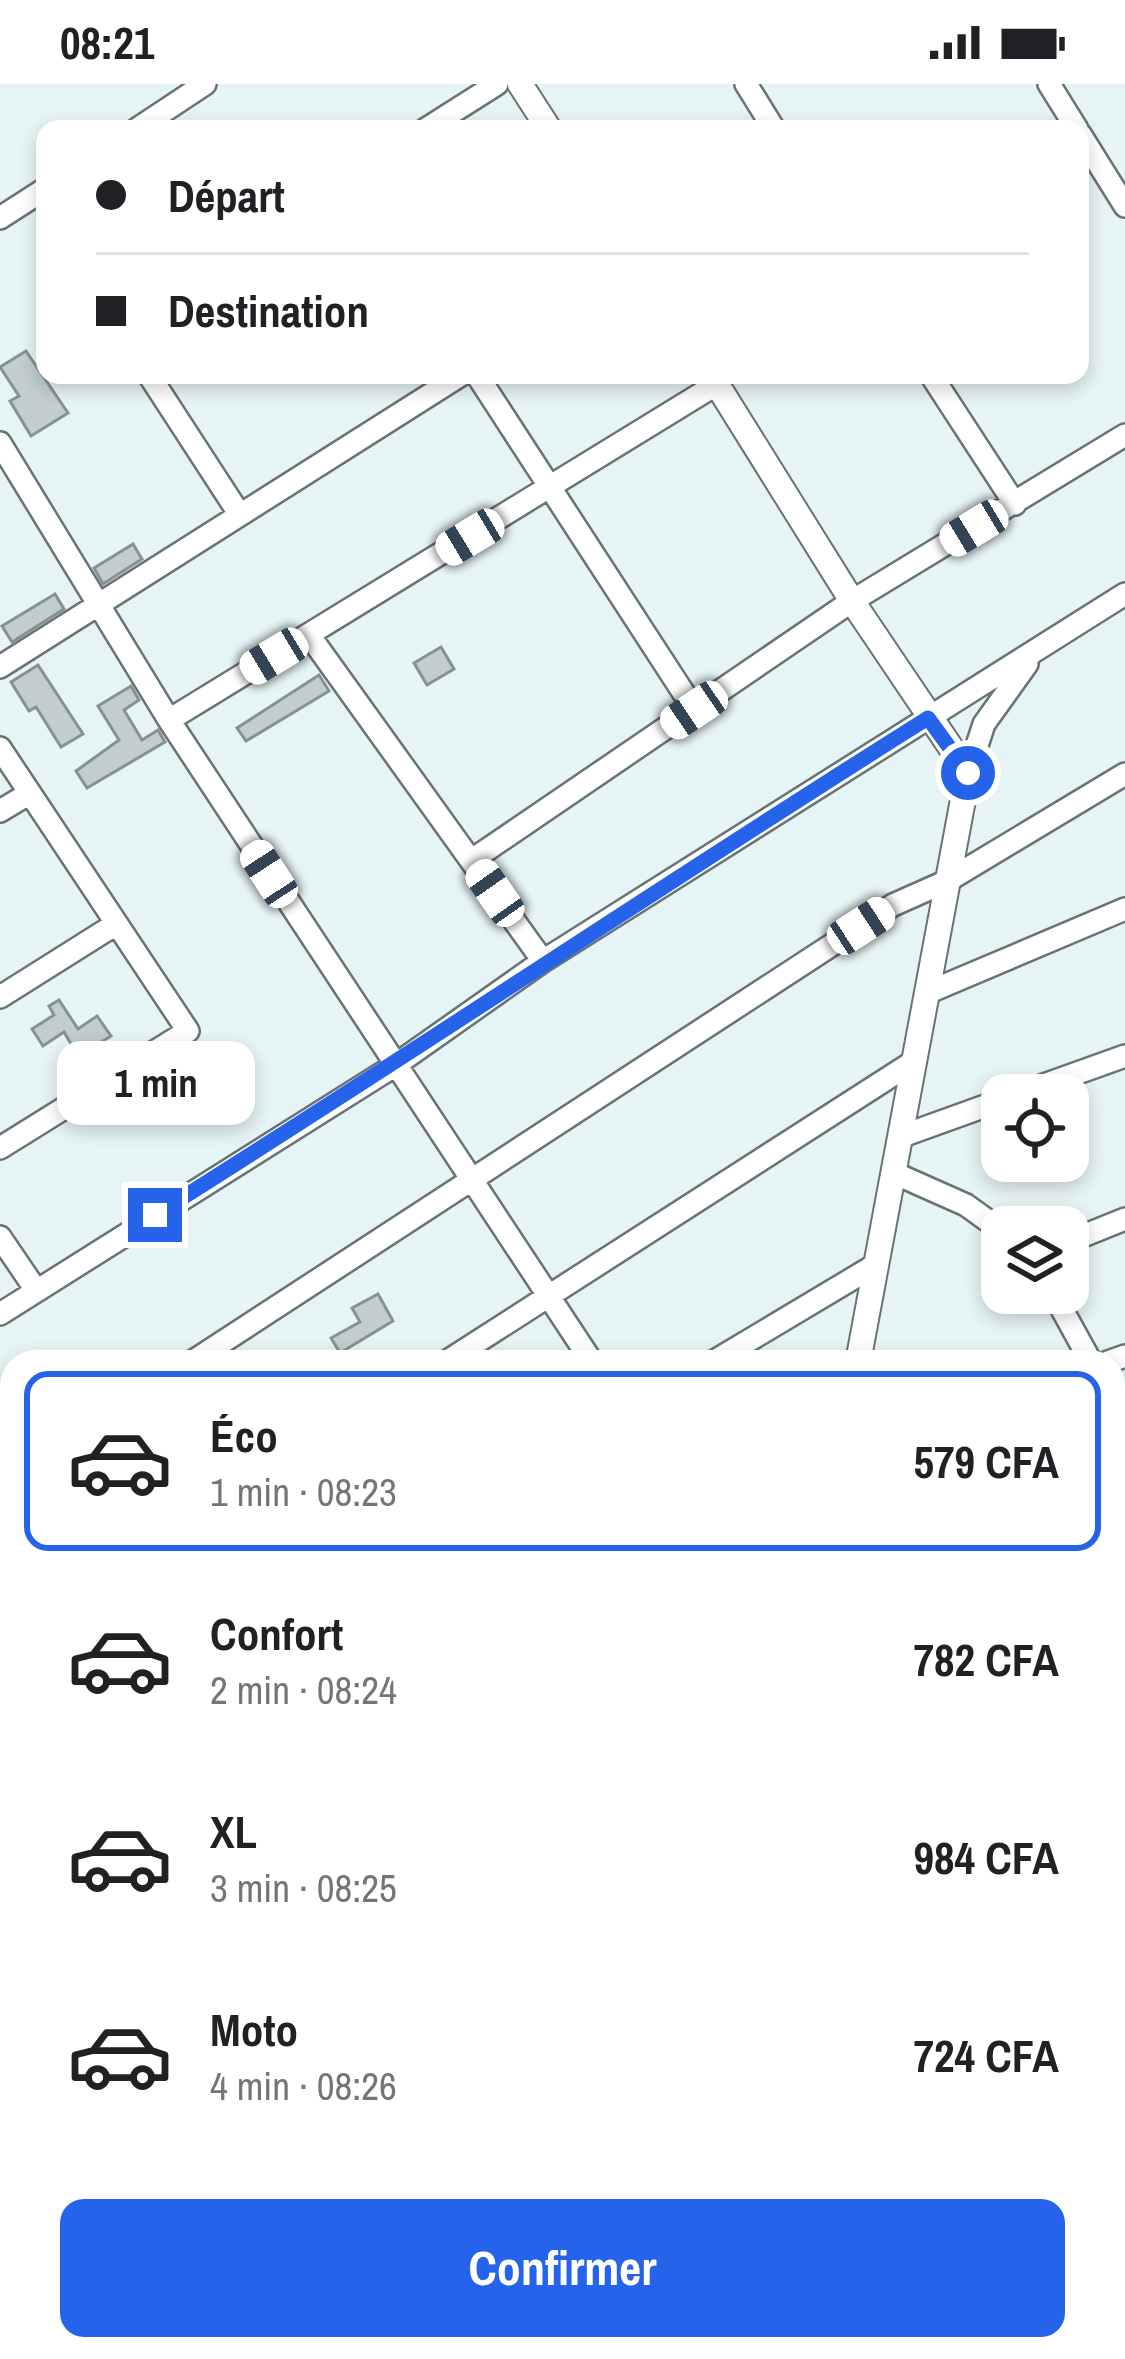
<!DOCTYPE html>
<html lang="fr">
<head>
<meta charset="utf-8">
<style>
	body { margin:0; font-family:"Archivo Narrow",sans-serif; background:#f2f2f2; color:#202124; height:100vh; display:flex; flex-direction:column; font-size:45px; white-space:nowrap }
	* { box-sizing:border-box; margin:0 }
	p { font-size:39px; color:#757577 }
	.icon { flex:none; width:66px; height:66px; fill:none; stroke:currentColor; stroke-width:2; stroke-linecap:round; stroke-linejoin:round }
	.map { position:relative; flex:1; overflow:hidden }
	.sheet { position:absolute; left:0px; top:1266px; width:1125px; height:1011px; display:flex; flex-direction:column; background:#fff; border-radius:36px 36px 0 0; box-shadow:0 6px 18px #0003 }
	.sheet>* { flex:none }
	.banner { position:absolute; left:36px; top:36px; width:1053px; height:264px; border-radius:24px; box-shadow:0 6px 18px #0003; display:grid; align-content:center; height:264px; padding:0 60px; background:#fff }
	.tools { position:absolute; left:981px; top:990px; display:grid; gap:24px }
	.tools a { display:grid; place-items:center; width:108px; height:108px; border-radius:24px; background:#fff; box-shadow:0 6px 18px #0003; font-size:60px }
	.end { position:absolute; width:54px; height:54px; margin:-27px; border:15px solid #2563eb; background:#fff; box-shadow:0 0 0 6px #fff }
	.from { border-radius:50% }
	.bubble { position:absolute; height:84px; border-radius:24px; background:#fff; box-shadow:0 6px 18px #0003; font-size:39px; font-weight:700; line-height:84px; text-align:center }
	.car { position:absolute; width:36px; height:72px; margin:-36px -18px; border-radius:15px; box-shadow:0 0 9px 3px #0007; background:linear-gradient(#fff 24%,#345 0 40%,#fff 0 76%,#345 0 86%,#fff 0) }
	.banner b { display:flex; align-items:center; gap:42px; height:114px; font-size:45px }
	.banner b+b { border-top:3px solid #e0e0e0 }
	.banner i { width:30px; height:30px; background:#202124 }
	ul { padding:21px 0 0; list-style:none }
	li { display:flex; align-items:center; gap:36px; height:180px; margin:0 24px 18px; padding:0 36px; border:6px solid transparent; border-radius:24px }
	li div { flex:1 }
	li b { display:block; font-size:45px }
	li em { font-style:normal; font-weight:700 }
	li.selected { border-color:#2563eb }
	li>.icon { width:108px; height:108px; stroke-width:1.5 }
	.primary-button { display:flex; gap:24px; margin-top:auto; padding:24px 60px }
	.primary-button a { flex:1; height:138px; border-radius:24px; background:#2563eb; color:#fff; font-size:48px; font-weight:700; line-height:138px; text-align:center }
	.status { display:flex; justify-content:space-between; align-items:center; height:84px; padding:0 60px; background:#fff; direction:ltr }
	.status svg { height:33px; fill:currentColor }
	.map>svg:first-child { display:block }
</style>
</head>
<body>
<div class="status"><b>08:21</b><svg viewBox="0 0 49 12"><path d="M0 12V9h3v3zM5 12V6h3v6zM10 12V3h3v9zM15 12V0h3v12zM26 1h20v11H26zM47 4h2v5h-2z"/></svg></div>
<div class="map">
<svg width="1125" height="2275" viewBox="0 0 1125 2275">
	<rect width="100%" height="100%" fill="#e7f4f6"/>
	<path fill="#c1cdcf" stroke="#859192" stroke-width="3" d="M 26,267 L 68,329 L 31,352 L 10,317 L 19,312 L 0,283 Z
		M 133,460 L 142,475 L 103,500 L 94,484 Z
		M 55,510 L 64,525 L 12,558 L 2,542 Z
		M 441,563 L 454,585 L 427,601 L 414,579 Z
		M 38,581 L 83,650 L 61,663 L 36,623 L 29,627 L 11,598 Z
		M 319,591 L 329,607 L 246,657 L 237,644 Z
		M 131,602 L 139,616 L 124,626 L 142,656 L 158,646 L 165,658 L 87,704 L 76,687 L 119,656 L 98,622 Z
		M 59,916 L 78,945 L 97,932 L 111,952 L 78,972 L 64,948 L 43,962 L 32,945 L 54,931 L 49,922 Z
		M 216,981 L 226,995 L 185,1021 L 175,1007 Z
		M 378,1210 L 393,1237 L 340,1269 L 331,1254 L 360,1238 L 352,1224 Z"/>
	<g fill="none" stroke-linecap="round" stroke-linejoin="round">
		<defs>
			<path id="minor" d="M 746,0 L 774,45
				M 1049,0 L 1077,45
				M 137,45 L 205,0
				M 426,45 L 497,0
				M 1080,50 L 1125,122
				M 0,134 L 45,105
				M 149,291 L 240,431
				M 477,291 L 694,625
				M 931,291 L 1015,420
				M 0,359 L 169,636 L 592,1278
				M 309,551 L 543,877
				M 0,583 L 461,291
				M 169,636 L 717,300
				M 0,664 L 188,947 L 0,1064
				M 968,689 L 984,640 L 1027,580
				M 0,727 L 30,709
				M 472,776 L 852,517 L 1125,351
				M 929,908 L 1125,825
				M 0,913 L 116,840
				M 1016,1011 L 1125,972
				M 902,1052 L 1002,1016
				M 894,1089 L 966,1121 L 1002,1147
				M 0,1153 L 36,1206
				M 1068,1158 L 1125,1135
				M 1053,1209 L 1091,1278
				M 0,1230 L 394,982 L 543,877 L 1125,510
				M 192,1278 L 893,821 L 947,797 L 1125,690
				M 446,1278 L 913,978
				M 713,1278 L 877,1180
				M 1108,1278 L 1125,1272
				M 1113,1319 L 1125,1337
				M 0,1406 L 12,1398
				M 1113,1438 L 1125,1435
				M 0,1474 L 12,1494
				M 0,1577 L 12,1569
				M 1113,1729 L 1125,1725
				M 0,1731 L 12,1725
				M 1113,1872 L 1125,1868
				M 0,1891 L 12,1884
				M 0,2058 L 12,2050
				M 140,2265 L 147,2275
				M 174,2275 L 190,2265
				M 425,2275 L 442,2265"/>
			<path id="tertiary" d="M 520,0 L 549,45
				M 711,291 L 852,517 L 968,689 L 858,1278
				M 674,2275 L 675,2265"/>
		</defs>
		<use href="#minor" stroke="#687375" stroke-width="26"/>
		<use href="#tertiary" stroke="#687375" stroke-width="28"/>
		<use href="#minor" stroke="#fff" stroke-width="21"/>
		<use href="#tertiary" stroke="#fff" stroke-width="24"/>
	</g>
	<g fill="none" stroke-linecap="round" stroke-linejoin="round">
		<path stroke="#2563eb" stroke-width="15" d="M 155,1131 C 415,968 668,797 928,634 L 968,689"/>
	</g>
</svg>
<div class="tools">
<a><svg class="icon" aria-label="locate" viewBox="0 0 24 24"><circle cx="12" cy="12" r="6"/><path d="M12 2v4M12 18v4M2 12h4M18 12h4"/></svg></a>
<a><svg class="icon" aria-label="layers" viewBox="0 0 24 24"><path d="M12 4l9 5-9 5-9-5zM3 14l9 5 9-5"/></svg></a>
</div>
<i class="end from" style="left:968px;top:689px"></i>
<i class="end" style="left:155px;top:1131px"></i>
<div class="bubble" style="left:57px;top:957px;width:198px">1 min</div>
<i class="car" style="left:974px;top:444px;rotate:239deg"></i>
<i class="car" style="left:470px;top:453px;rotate:239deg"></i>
<i class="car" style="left:274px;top:572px;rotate:239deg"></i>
<i class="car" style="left:694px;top:626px;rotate:236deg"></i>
<i class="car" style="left:269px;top:790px;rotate:327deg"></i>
<i class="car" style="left:495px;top:809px;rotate:325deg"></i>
<i class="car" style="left:861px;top:842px;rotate:57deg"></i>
<div class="banner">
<b><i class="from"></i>Départ</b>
<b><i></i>Destination</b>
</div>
<section class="sheet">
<ul>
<li class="selected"><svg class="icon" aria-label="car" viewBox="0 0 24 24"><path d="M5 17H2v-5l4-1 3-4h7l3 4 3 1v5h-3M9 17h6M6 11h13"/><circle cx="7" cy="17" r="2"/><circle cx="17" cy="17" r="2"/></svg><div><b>Éco</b><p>1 min · 08:23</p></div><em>579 CFA</em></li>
<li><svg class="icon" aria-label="car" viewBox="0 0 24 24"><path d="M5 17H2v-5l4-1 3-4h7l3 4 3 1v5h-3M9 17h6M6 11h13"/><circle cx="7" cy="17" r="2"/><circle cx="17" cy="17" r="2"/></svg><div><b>Confort</b><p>2 min · 08:24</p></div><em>782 CFA</em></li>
<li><svg class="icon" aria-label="car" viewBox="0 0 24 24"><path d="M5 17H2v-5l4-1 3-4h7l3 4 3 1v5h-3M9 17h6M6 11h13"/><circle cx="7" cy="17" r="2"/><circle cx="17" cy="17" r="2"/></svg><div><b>XL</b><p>3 min · 08:25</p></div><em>984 CFA</em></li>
<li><svg class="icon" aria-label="car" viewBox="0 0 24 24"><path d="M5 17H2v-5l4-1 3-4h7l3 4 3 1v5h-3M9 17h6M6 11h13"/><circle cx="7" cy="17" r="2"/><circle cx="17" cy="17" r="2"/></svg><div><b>Moto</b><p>4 min · 08:26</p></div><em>724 CFA</em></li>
</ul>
<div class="primary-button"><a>Confirmer</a></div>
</section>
</div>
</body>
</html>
